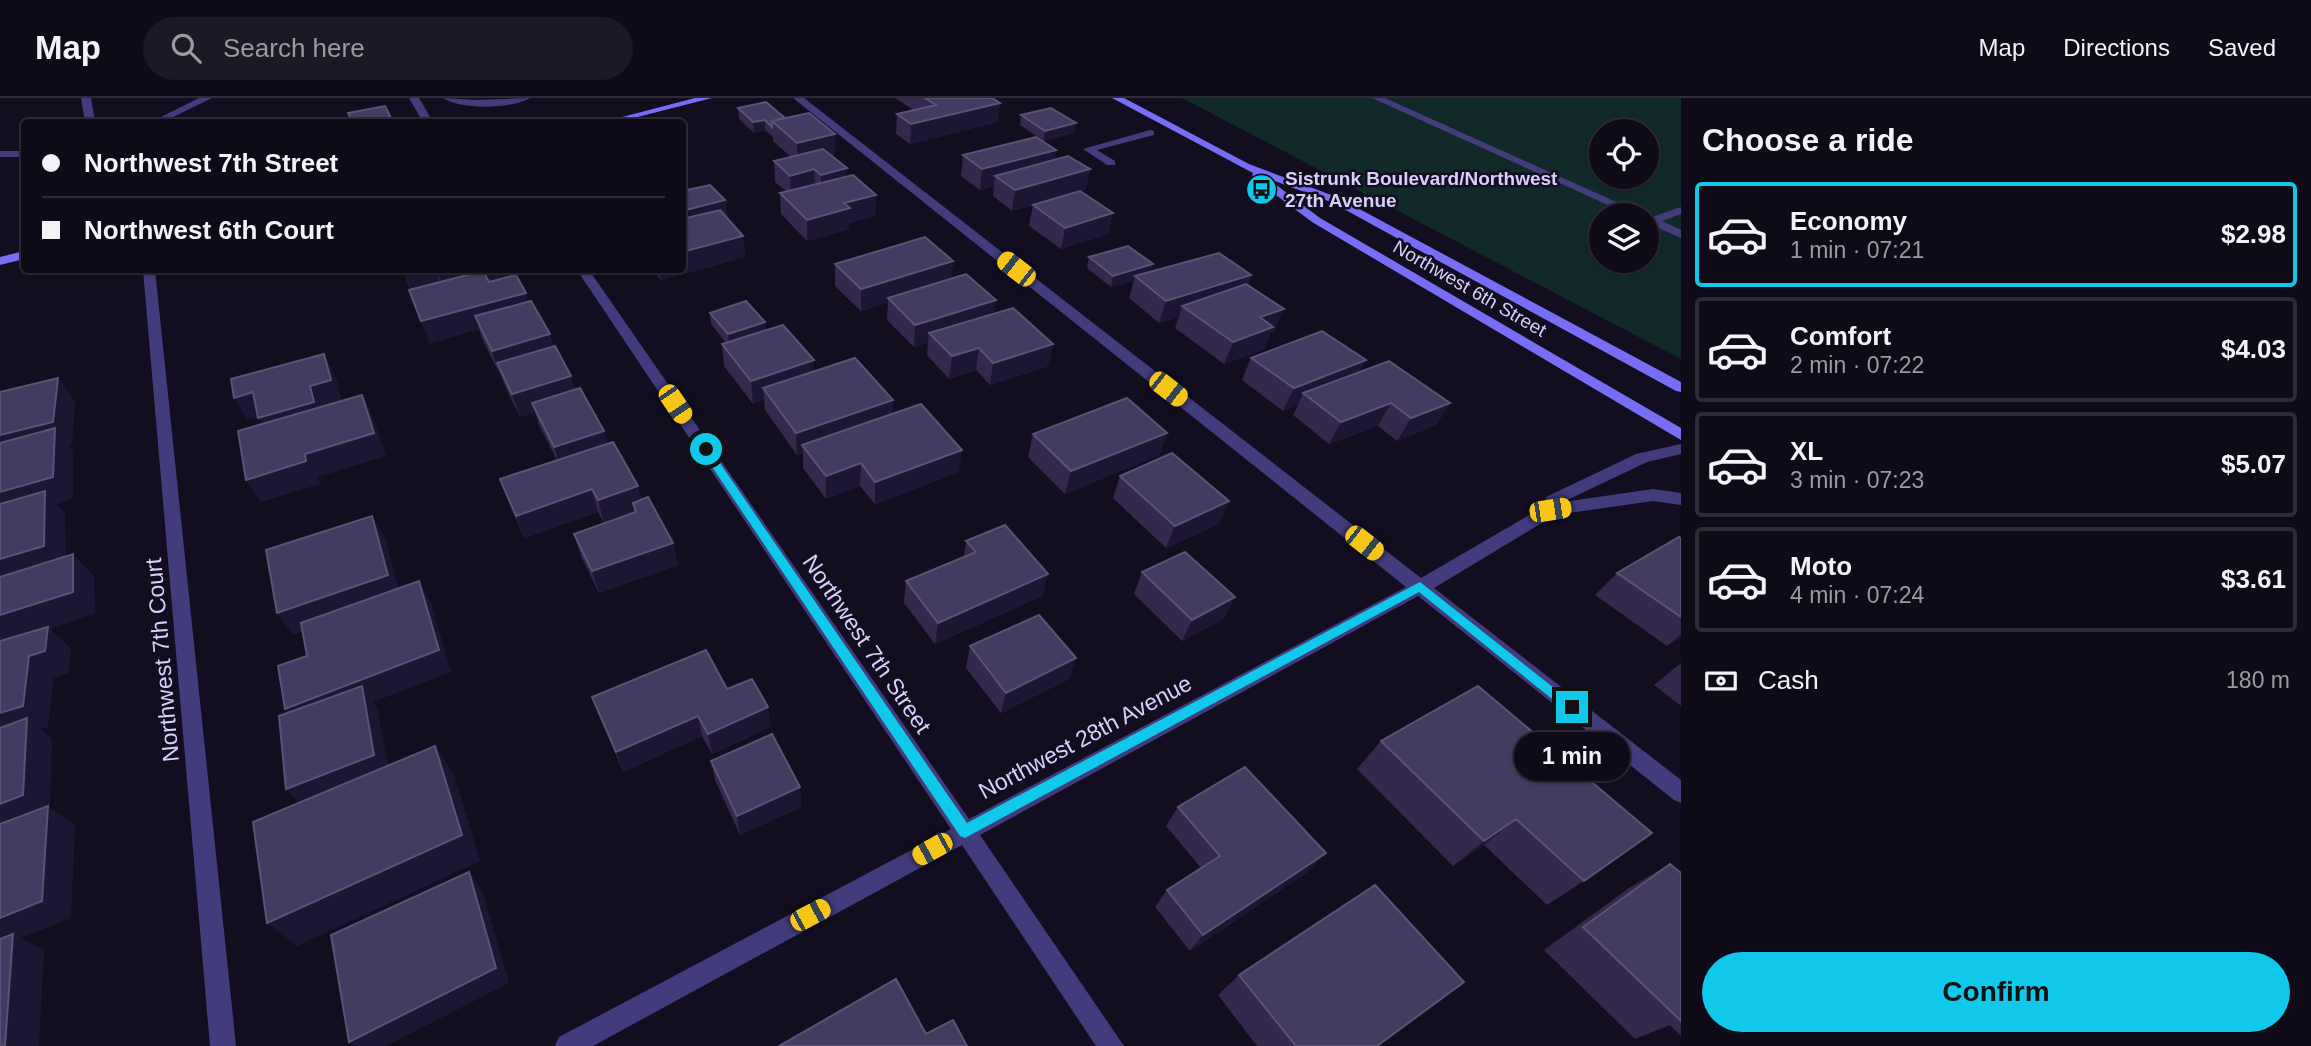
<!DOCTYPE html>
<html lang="en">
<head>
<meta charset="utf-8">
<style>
	body { margin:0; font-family:Arial,sans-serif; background:#1c1825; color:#f1f3f6; height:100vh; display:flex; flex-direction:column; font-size:26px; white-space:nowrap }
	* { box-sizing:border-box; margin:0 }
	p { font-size:23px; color:#9b9aa2 }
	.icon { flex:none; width:38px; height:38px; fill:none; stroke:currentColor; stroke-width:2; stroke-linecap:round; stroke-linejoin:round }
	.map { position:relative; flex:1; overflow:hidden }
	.panel { display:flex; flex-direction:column; background:#0e0a18; width:630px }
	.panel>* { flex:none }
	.hud { position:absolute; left:21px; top:21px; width:665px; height:154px; border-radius:7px; box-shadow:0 2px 5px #0004,0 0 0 2px #2e2b37; display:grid; align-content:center; height:154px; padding:0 21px; background:#0e0a18 }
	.tools { position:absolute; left:1589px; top:21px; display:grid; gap:14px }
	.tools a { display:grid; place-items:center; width:70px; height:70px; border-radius:50%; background:#0e0a18; box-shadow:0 2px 5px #0004,0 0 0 2px #2e2b37; font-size:35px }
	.end { position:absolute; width:32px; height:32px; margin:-16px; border:9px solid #0fc8ea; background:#111; box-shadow:0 0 0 4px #111 }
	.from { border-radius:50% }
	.bubble { position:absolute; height:49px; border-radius:24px; background:#0e0a18; box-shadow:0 2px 5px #0004,0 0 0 2px #2e2b37; font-size:23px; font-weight:700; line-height:49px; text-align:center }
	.car { position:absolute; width:21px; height:42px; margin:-21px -10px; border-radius:9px; box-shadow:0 0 5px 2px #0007; background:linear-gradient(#f5c518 24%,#345 0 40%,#f5c518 0 76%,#345 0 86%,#f5c518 0) }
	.hud b { display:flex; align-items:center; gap:24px; height:66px; font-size:26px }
	.hud b+b { border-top:2px solid #2e2b37 }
	.hud i { width:18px; height:18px; background:#f1f3f6 }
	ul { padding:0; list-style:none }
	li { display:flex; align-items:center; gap:21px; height:105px; margin:0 14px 10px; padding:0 7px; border:4px solid #2e2b37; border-radius:7px }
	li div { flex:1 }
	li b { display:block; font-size:26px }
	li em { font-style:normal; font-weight:700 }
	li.selected { border-color:#0fc8ea }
	li>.icon { width:63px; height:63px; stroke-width:1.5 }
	h2 { padding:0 21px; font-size:32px; line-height:84px }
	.pay { display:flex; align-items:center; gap:18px; height:77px; padding:0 21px; font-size:26px }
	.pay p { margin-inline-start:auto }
	.action { display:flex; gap:14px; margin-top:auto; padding:14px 21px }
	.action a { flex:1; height:80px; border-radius:42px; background:#0fc8ea; color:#111; font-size:28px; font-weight:700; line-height:80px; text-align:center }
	header { display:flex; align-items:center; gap:42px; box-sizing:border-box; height:98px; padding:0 35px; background:#0e0a18; border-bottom:2px solid #2e2b37 }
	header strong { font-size:33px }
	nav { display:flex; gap:38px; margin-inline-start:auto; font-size:24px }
	.search { width:490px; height:63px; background:#1c1825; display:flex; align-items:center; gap:18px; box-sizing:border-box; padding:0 24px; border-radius:38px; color:#9b9aa2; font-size:26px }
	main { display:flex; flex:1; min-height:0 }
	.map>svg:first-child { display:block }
</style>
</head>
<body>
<header>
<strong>Map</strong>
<div class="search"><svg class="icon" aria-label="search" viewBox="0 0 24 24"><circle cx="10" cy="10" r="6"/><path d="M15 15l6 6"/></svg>Search here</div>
<nav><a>Map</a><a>Directions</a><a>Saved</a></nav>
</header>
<main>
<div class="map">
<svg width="1681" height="948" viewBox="0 0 1681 948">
	<rect width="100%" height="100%" fill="#120e20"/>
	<path fill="#12292a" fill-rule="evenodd" d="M 1182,0 L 1681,0 L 1681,261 ZM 1601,33 L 1647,33 L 1647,79 L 1601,79 ZM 1601,117 L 1647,117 L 1647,163 L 1601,163 Z"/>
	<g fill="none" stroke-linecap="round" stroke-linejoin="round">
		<path fill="#423c7c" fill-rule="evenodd" d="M 81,0 L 91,0 L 95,24 L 85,24 Z
			M 199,0 L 212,0 L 163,24 L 151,24 Z
			M 409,0 L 419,0 L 433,24 L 423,24 Z
			M 443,0 L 476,2 L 530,0 C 512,11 461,12 443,0 Z
			M 1372,0 L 1385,0 L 1645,117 L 1630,117 Z
			M 1150,32 L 1154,33 L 1154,37 L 1097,52 L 1115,63 L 1115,67 L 1107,67 L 1083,51 Z
			M 0,53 L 24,53 L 24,59 L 0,59 Z
			M 1681,109 L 1681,116 L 1662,123 L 1681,132 L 1681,140 L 1647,125 L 1647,118 L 1652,119 Z"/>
		<path fill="#423c7c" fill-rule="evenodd" d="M 793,0 L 804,0 L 1421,480 L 1543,409 L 1546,399 L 1636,356 L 1681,346 L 1681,356 L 1647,364 L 1563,404 L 1653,391 L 1681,395 L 1681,407 L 1653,403 L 1555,417 L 1434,490 L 1681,682 L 1681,705 L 1674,702 L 1418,498 L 980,737 L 1124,948 L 1096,948 L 962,747 L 593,948 L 555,948 L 559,939 L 951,731 L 577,172 L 589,172 L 969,721 L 1406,489 Z
			M 143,172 L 155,172 L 236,948 L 210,948 Z"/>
		<path fill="#786ef6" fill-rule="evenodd" d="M 695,0 L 712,0 L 618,24 L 603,24 Z
			M 1112,0 L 1124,0 L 1249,66 L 1339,100 L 1681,284 L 1681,294 L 1676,293 L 1331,104 L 1267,80 L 1320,120 L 1681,330 L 1681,342 L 1312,124 L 1252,79 L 1253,75 Z
			M 24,153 L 24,161 L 0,167 L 0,159 Z"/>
	</g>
	<path fill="#32294d" d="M 895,0 L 992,0 L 1000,5 L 997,24 L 910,46 L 896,36 L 897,16 L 913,12 Z
		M 738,10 L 785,20 L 835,36 L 835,56 L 831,57 L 847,78 L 876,97 L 875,118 L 849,125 L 849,131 L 807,143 L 781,116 L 780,95 L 786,93 L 775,84 L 774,63 L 791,59 L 773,43 L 773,39 L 765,32 L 754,35 L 739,21 Z
		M 1021,17 L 1076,25 L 1074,35 L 1044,43 L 1020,27 Z
		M 1056,52 L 1054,62 L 1090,71 L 1085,92 L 1080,93 L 1113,115 L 1108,136 L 1061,151 L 1029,128 L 1033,107 L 1012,113 L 993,98 L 994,88 L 980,92 L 961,78 L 963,57 Z
		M 725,102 L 727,119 L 743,138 L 745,159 L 661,182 L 653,172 L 682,172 Z
		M 1089,159 L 1151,174 L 1251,177 L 1248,187 L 1275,233 L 1271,234 L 1264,251 L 1224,266 L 1175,230 L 1179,219 L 1159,225 L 1129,200 L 1134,182 L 1111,189 L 1087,170 Z
		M 953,163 L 951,181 L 994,216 L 1053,246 L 1048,268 L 990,287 L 976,272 L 949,281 L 927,257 L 928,245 L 914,249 L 887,222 L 888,204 L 861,213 L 835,188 L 835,166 Z
		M 403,172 L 509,172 L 511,178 L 529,203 L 575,291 L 604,333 L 607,346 L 642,402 L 673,445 L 678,467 L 599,495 L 581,458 L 574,436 L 635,413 L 604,425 L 598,414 L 524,440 L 500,381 L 557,362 L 539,327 L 535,314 L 520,319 L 505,288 L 500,275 L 499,275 L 482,240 L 479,231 L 430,245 Z
		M 710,215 L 765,224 L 766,232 L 814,262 L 814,274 L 893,302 L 892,316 L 959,374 L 875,406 L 860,388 L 826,401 L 803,370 L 803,355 L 797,357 L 765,312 L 764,302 L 753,306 L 724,268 L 722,246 L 726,245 L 711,226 Z
		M 1251,260 L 1360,274 L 1450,305 L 1436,327 L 1397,343 L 1378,328 L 1329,346 L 1293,317 L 1298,307 L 1283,313 L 1242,282 Z
		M 1167,335 L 1159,357 L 1065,396 L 1028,359 L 1033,336 Z
		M 1120,378 L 1229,403 L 1219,426 L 1166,450 L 1113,400 Z
		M 1681,440 L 1681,539 L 1667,548 L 1595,497 L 1617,475 Z
		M 966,443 L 1048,476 L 1042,498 L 935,546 L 904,505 L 906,483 L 964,459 Z
		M 1142,474 L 1235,499 L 1223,521 L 1182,543 L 1134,496 Z
		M 970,548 L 1076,560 L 1069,581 L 1001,615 L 966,570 Z
		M 1681,565 L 1681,608 L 1654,587 Z
		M 1478,588 L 1584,783 L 1547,807 L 1484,747 L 1453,768 L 1357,671 L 1381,643 Z
		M 727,591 L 771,629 L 712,656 L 702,638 L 623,674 L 592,599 Z
		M 711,663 L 800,689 L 801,709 L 740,737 L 715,682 Z
		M 1178,709 L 1309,773 L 1190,853 L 1155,809 L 1167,792 L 1201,770 L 1166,728 Z
		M 1670,766 L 1681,775 L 1681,938 L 1670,927 L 1635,941 L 1544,852 L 1629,790 Z
		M 1239,877 L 1377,948 L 1257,948 L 1218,897 Z"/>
	<path fill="#1d1633" d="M 1000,5 L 997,24 L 910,46 L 911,26 Z
		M 765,22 L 765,32 L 754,35 L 753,24 Z
		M 1076,25 L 1074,35 L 1044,43 L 1045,33 Z
		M 835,36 L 835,56 L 798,65 L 797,45 Z
		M 1056,52 L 1053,72 L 995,78 L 994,88 L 980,92 L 982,71 Z
		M 847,70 L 847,91 L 821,98 L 821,77 Z
		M 814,71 L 815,92 L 791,98 L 790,78 Z
		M 1090,71 L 1085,92 L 1012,113 L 1015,92 Z
		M 876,97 L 875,118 L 849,125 L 849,131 L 807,143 L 807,122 L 844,105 Z
		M 725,102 L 727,124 L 682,135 L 682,113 Z
		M 1113,115 L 1108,136 L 1061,151 L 1065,130 Z
		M 743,138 L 745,159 L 661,182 L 659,172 L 682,172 L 682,154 Z
		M 953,163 L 951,184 L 888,200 L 888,204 L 861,213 L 861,191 Z
		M 1153,166 L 1150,178 L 1135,178 L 1134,182 L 1111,189 L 1113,178 Z
		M 403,172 L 435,172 L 441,187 L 412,194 Z
		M 455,172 L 509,172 L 511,181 L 446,198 L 438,176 Z
		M 1251,177 L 1243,199 L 1182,208 L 1179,219 L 1159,225 L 1166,203 Z
		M 526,195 L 533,217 L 475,218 L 479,231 L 430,245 L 421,223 Z
		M 996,202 L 992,224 L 929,235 L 928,245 L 914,249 L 915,227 Z
		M 1284,211 L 1275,233 L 1271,234 L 1264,251 L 1224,266 L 1233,244 L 1260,219 Z
		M 765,224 L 766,236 L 729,247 L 728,236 Z
		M 550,236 L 556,258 L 497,265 L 500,275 L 499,275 L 492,253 Z
		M 1053,246 L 1048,268 L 990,287 L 993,265 Z
		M 979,250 L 976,272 L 949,281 L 952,258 Z
		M 324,256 L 336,279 L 342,304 L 272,343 L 258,320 L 310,288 Z
		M 814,262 L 814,285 L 763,290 L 764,302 L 753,306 L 751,283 Z
		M 1366,262 L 1354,284 L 1303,295 L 1298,307 L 1283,313 L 1294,290 Z
		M 571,278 L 578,301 L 532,305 L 535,314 L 520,319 L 512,296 Z
		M 58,280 L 75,303 L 72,347 L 69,348 L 73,353 L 73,401 L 57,406 L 65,415 L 66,470 L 0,491 L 0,337 Z
		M 253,294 L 267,317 L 248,322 L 234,300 Z
		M 362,297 L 373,320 L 386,358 L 318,379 L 320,386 L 261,404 L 246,382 Z
		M 893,302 L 892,324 L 802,347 L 803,355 L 797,357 L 796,335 Z
		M 1391,305 L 1378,328 L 1329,346 L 1341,324 Z
		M 1450,305 L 1436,327 L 1397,343 L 1411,320 Z
		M 604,333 L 610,355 L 561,371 L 554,349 Z
		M 1167,335 L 1159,357 L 1065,396 L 1071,373 Z
		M 962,352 L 959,374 L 875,406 L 875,384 Z
		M 861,365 L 860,388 L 826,401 L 826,378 Z
		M 638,388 L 644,410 L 633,405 L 635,413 L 604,425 L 598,402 Z
		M 592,391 L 598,414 L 524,440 L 516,418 Z
		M 1229,403 L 1219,426 L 1166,450 L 1175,428 Z
		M 372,418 L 385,440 L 401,499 L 293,537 L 277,515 Z
		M 673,445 L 678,467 L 599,495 L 592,473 Z
		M 73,456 L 94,478 L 95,515 L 50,531 L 71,550 L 69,575 L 54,580 L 48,629 L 40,631 L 52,641 L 50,710 L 75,727 L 71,820 L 21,840 L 44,852 L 39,948 L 5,948 L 0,848 L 0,517 Z
		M 1048,476 L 1042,498 L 935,546 L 938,525 Z
		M 419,483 L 431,505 L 451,574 L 373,604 L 377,609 L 390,676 L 305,710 L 286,691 L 302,631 L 285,611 Z
		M 1235,499 L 1223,521 L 1182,543 L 1192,522 Z
		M 1681,536 L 1681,539 L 1667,548 Z
		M 1076,560 L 1069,581 L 1001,615 L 1006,595 Z
		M 768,609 L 771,629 L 712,656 L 708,636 Z
		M 698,618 L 702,638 L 623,674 L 616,654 Z
		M 435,648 L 454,676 L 480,763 L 297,848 L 267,825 Z
		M 800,689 L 801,709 L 740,737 L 737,718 Z
		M 1516,721 L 1484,747 L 1453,768 L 1484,743 Z
		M 1326,755 L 1309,773 L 1190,853 L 1203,837 Z
		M 469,774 L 482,792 L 509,885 L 386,948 L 354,948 L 349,944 Z"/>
	<path fill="#433b60" stroke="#5b5278" stroke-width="2" d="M 925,0 L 992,0 L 1000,5 L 911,26 L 897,16 L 936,7 Z
		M 766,4 L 785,20 L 772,23 L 772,29 L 765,22 L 753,24 L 738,10 Z
		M 385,8 L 393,24 L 352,24 L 348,15 Z
		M 1051,10 L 1076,25 L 1045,33 L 1021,17 Z
		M 809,15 L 835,36 L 797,45 L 772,23 Z
		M 1036,39 L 1056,52 L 982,71 L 963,57 Z
		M 823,51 L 847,70 L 821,77 L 814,71 L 790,78 L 774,63 Z
		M 1068,58 L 1090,71 L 1015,92 L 995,78 Z
		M 853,77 L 876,97 L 844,105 L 850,110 L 807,122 L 780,95 Z
		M 710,87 L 725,102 L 682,113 L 682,93 Z
		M 1080,93 L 1113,115 L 1065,130 L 1033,107 Z
		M 720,112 L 743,138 L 682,154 L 682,121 Z
		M 925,139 L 953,163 L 861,191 L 835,166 Z
		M 1128,148 L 1153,166 L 1113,178 L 1089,159 Z
		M 1219,155 L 1251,177 L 1166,203 L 1135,178 Z
		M 436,172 L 455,172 L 438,176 Z
		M 483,173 L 489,184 L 516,177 L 526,195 L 421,223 L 409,192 Z
		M 966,176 L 996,202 L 915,227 L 888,200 Z
		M 1246,186 L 1284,211 L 1260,219 L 1273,229 L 1233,244 L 1182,208 Z
		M 531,203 L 550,236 L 492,253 L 475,218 Z
		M 746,203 L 765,224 L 728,236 L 710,215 Z
		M 1013,210 L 1053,246 L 993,265 L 979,250 L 952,258 L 929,235 Z
		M 783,227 L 814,262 L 751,283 L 722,246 Z
		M 1322,233 L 1366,262 L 1294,290 L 1251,260 Z
		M 555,248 L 571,278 L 512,296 L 497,265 Z
		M 324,256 L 331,282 L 310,288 L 314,304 L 258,320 L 253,294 L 234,300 L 231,281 Z
		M 855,260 L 893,302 L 796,335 L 763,290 Z
		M 1389,263 L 1450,305 L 1411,320 L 1391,305 L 1341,324 L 1303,295 Z
		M 58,280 L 53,324 L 0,337 L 0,294 Z
		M 580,290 L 604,333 L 554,349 L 532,305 Z
		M 362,297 L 374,335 L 305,356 L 306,363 L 246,382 L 238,333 Z
		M 1127,300 L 1167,335 L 1071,373 L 1033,336 Z
		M 921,306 L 962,352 L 875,384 L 861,365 L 826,378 L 802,347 Z
		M 55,330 L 53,379 L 0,394 L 0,345 Z
		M 613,344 L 638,388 L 598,402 L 592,391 L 516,418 L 500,381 Z
		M 1172,355 L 1229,403 L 1175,428 L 1120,378 Z
		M 45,393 L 44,448 L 0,461 L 0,406 Z
		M 648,399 L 673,445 L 592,473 L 574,436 L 636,414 L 633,405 Z
		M 372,418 L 388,477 L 277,515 L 266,452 Z
		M 1005,427 L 1048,476 L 938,525 L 906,483 L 976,454 L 966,443 Z
		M 1679,439 L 1681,440 L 1681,519 L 1617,475 Z
		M 1185,454 L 1235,499 L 1192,522 L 1142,474 Z
		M 73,456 L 73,494 L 0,517 L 0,479 Z
		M 419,483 L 439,552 L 285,611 L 278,568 L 307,558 L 301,525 Z
		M 1039,517 L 1076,560 L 1006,595 L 970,548 Z
		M 48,529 L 45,553 L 29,558 L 23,608 L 0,615 L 0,543 Z
		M 706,552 L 727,591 L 752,581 L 768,609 L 708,636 L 698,618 L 616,654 L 592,599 Z
		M 362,588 L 374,657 L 286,691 L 279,618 Z
		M 1478,588 L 1652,735 L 1584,783 L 1516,721 L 1484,743 L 1381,643 Z
		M 27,620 L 23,697 L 0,706 L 0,630 Z
		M 772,636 L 800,689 L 737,718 L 711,663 Z
		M 435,648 L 462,737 L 267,825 L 253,724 Z
		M 1245,669 L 1326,755 L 1203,837 L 1167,792 L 1220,758 L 1178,709 Z
		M 48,708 L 42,803 L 0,820 L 0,726 Z
		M 1670,766 L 1681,775 L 1681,923 L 1583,829 Z
		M 469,774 L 496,870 L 349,944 L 331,837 Z
		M 1375,787 L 1464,884 L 1377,948 L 1296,948 L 1239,877 Z
		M 13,836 L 5,948 L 0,948 L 0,841 Z
		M 896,881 L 926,936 L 953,922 L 967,948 L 779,948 Z"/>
	<path fill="#0fc8ea" d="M 702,349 L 709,349 L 967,725 L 1420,484 L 1578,609 L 1572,615 L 1567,613 L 1419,494 L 965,740 L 960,738 L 702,354 Z"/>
	<defs>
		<symbol id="bus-disc" viewBox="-11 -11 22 22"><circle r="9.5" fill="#0fc8ea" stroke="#120e20"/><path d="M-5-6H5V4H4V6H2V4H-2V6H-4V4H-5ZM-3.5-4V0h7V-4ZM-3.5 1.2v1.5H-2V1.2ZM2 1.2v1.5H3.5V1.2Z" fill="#111"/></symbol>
	</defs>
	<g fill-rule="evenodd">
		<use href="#bus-disc" x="1244" y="74" width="35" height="35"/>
	</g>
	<g text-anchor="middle" stroke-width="5" stroke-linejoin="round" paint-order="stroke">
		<g font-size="19" font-weight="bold" fill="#d8d0fc" stroke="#120e20" text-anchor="start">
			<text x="1285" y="87">Sistrunk Boulevard/Northwest<tspan x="1285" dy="22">27th Avenue</tspan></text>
		</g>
		<g font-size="19" fill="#d8d0fc" stroke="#120e20">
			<text transform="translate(1470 190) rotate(30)" y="7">Northwest 6th Street</text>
		</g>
		<g font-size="23" fill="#d8d0fc" stroke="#120e20">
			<text transform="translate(867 546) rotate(56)" y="8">Northwest 7th Street</text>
			<text transform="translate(162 562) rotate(-95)" y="8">Northwest 7th Court</text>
			<text transform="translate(1085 639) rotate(-28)" y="8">Northwest 28th Avenue</text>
		</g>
	</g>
</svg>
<div class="tools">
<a><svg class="icon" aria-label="locate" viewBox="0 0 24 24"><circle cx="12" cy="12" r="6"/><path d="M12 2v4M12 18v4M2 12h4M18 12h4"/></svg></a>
<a><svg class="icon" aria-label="layers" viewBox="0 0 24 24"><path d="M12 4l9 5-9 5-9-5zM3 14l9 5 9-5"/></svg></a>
</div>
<i class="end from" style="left:706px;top:351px"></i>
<i class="end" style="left:1572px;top:609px"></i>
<div class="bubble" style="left:1514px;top:634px;width:116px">1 min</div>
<i class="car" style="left:1016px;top:171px;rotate:308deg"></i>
<i class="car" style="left:1168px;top:291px;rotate:128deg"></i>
<i class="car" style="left:675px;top:306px;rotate:146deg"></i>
<i class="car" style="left:1550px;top:412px;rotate:81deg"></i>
<i class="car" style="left:1364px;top:445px;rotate:128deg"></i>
<i class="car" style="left:932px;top:751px;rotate:241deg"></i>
<i class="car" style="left:810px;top:817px;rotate:62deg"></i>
<div class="hud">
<b><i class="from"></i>Northwest 7th Street</b>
<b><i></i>Northwest 6th Court</b>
</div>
</div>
<section class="panel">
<h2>Choose a ride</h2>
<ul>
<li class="selected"><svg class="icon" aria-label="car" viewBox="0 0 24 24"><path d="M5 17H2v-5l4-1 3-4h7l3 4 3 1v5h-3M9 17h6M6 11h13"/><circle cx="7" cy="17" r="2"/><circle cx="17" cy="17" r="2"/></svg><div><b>Economy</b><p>1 min · 07:21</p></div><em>$2.98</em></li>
<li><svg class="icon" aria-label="car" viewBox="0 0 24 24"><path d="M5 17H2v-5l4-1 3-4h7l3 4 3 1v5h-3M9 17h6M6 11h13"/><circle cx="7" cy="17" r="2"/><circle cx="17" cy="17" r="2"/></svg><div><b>Comfort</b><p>2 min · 07:22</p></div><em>$4.03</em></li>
<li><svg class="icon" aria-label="car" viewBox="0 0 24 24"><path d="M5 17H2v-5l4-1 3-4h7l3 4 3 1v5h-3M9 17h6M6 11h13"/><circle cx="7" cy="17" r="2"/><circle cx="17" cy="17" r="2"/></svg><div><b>XL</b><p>3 min · 07:23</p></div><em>$5.07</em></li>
<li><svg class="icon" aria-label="car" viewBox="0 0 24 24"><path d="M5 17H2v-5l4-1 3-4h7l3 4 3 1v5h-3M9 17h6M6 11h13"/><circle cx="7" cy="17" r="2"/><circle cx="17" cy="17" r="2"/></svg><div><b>Moto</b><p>4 min · 07:24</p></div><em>$3.61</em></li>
</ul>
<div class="pay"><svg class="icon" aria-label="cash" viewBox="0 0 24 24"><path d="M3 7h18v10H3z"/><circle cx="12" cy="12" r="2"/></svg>Cash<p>180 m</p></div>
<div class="action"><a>Confirm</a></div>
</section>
</main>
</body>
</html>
